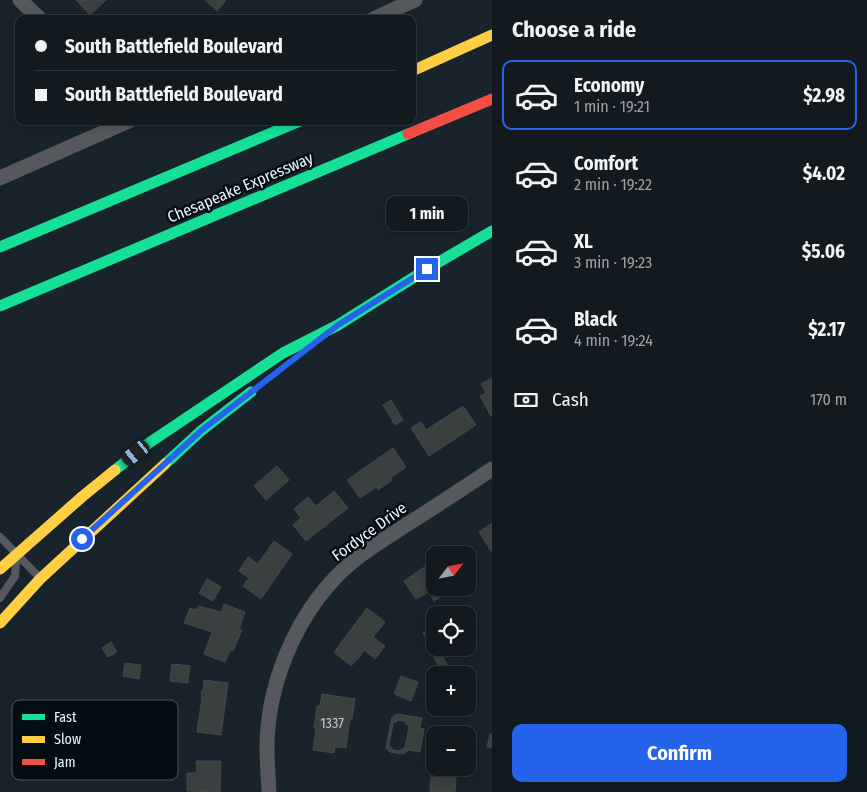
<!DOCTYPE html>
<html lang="en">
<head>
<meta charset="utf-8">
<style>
	body { margin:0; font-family:"Fira Sans Condensed",sans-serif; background:#1b2329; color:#f1f3f6; height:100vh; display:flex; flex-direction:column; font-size:19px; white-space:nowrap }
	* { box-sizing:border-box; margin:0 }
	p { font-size:16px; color:#9ca1a5 }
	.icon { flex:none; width:28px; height:28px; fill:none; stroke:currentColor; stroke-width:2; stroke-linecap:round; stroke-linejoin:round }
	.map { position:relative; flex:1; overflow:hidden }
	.details { display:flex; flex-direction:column; background:#121a20; width:375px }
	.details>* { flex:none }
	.hud { position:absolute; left:15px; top:15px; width:401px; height:110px; border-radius:10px; box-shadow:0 2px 8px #0003,0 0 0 1px #31383e; display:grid; align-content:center; height:110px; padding:0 20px; background:#121a20 }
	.needle { width:32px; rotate:58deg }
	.fabs { position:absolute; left:426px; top:546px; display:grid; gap:10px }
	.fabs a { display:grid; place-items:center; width:50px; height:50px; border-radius:10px; background:#121a20; box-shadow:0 2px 8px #0003,0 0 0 1px #31383e; font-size:25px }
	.end { position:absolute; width:22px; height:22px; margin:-11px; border:6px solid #2563eb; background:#fff; box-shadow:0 0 0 2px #fff }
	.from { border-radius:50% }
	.bubble { position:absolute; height:35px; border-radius:10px; background:#121a20; box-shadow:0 2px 8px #0003,0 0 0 1px #31383e; font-size:16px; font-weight:700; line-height:35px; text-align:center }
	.car { position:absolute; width:15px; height:30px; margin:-15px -8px; border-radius:6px; box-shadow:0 0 4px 1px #0007; background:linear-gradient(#222 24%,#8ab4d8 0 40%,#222 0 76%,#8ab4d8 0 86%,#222 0) }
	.hud b { display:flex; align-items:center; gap:18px; height:48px; font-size:19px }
	.hud b+b { border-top:1px solid #31383e }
	.hud i { width:12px; height:12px; background:#f1f3f6 }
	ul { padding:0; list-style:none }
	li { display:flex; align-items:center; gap:15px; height:70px; margin:0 10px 8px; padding:0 10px; border:2px solid transparent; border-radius:10px }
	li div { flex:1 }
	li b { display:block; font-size:19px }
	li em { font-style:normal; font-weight:700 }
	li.on { border-color:#2563eb }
	li>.icon { width:45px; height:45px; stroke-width:1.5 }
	h2 { padding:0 20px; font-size:22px; line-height:60px }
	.pay { display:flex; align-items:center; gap:12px; height:55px; padding:0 20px; font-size:19px }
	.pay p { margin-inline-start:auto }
	.cta { display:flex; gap:10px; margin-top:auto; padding:10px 20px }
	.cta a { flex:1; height:58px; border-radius:10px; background:#2563eb; color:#fff; font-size:20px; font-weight:700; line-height:58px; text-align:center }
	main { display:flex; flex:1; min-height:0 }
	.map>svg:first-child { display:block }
</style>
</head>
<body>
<main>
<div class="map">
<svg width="492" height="792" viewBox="0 0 492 792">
	<rect width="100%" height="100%" fill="#18232b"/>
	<path fill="#3a403f" stroke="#434948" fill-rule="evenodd" d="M 76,0 L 106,0 L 90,15 Z
		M 205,0 L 226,0 L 217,11 Z
		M 492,378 L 492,415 L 491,416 L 480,396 L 486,393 L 481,384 Z
		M 391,400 L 403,420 L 395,425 L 383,405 Z
		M 463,406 L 476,425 L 429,456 L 411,428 L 421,422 L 426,430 Z
		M 393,448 L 406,467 L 390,478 L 392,480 L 378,490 L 376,487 L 360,498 L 347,480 Z
		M 277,466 L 289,480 L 266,500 L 254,486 Z
		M 334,491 L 348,508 L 306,541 L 293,525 L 301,518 L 294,509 L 308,497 L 316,506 Z
		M 492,523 L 492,552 L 479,532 Z
		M 274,541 L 292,554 L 261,599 L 243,586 L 249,578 L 239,571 L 248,557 L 258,564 Z
		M 446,550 L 449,555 L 439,555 Z
		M 435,557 L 435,588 L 443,588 L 447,593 L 434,601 L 429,592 L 416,599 L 404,581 L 426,566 L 425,564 Z
		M 207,579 L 221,587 L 213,601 L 199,593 Z
		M 224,604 L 245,612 L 239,629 L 242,630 L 233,651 L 230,650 L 225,662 L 204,654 L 212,632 L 184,623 L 190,608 L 196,610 L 198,606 L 221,612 Z
		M 367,608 L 385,622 L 373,637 L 385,646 L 375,659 L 364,650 L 361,655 L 351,666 L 334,652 Z
		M 435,626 L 435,647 L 433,648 L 423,633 Z
		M 111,642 L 117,652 L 108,657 L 102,648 Z
		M 438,651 L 447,664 L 440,668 L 432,654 Z
		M 125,663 L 141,665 L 139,679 L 123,676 Z
		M 172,664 L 190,666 L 188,683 L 170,681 Z
		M 401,676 L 418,682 L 411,701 L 394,694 Z
		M 204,680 L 228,683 L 221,735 L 197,732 L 202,698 L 201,692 L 203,690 Z
		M 322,694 L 355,699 L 352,719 L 350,718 L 346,748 L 335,747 L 334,753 L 313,750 L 316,729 L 314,728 L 317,706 L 320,706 Z
		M 397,714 L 422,718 L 420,728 L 424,729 L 420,752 L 409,750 L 403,754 L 390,752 L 386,748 L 392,717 ZM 398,720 L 404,721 L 409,727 L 405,747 L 399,751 L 393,750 L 389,745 L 393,724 Z
		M 490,734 L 492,734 L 492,748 L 487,747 Z
		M 196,761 L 221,761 L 220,792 L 187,791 L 187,773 L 197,773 Z
		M 439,775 L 456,777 L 455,792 L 430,792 L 431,777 L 439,778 Z"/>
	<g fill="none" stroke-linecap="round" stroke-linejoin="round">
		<path stroke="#55595e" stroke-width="8" d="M 0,537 L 39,577
			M 0,598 L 15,576 L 16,563"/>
		<path stroke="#55595e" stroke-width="15" d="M 20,0 L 40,19
			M 373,19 L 415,0
			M 0,178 L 129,121
			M 269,792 C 268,776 267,759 267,743 C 269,676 301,605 352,562 C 368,549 386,538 403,527 C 433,508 462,489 492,469"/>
		<path stroke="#16e098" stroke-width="11" d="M 0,247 L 300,121
			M 0,306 L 408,134
			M 165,464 L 202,430 L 251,392
			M 115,470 L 149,443 L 283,353 L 338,325 L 427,269 L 492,231"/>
		<path stroke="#ffcf43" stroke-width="11" d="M 412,71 L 492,35
			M 0,569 L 83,496 L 115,470
			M 0,623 L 40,579 L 165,464"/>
		<path stroke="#f24e42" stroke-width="11" d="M 408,134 L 492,99"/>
	</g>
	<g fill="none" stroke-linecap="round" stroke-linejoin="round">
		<path stroke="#2563eb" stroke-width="6" d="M 82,539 L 202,430 L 338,325 L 427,269"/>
	</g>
	<g text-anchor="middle" stroke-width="5" stroke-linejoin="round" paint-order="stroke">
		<g font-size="14" fill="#c0c9cf">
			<text x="332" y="728">1337</text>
		</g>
		<g font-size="16" fill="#ecf7ff" stroke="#050c13">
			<text transform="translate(240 187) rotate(-23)" y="6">Chesapeake Expressway</text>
			<text transform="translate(369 531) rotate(-36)" y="6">Fordyce Drive</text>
		</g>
	</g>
	<rect x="12" y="700" width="166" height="80" rx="8" fill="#050c13" stroke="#4a525a" stroke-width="1"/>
	<rect x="22" y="714" width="23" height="6" fill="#16e098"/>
	<rect x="22" y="736" width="23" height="7" fill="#ffcf43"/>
	<rect x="22" y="759" width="23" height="6" fill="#f24e42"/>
	<g font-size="14" fill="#ecf7ff">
		<text x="54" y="722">Fast</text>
		<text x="54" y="744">Slow</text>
		<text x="54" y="767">Jam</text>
	</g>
</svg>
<div class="fabs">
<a><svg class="needle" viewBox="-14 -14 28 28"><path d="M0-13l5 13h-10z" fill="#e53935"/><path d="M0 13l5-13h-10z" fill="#9ca1a5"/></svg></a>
<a><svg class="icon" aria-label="locate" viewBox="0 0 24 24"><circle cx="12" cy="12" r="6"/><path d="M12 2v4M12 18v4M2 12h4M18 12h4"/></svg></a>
<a>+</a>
<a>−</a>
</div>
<i class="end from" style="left:82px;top:539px"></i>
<i class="end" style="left:427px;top:269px"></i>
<div class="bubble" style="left:386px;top:196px;width:82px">1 min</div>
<i class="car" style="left:136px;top:453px;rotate:231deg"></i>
<div class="hud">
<b><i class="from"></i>South Battlefield Boulevard</b>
<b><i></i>South Battlefield Boulevard</b>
</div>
</div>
<section class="details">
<h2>Choose a ride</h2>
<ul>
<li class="on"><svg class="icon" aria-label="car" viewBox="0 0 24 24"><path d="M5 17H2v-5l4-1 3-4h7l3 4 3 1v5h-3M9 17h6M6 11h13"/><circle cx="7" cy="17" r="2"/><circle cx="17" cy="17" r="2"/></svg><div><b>Economy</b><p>1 min · 19:21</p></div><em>$2.98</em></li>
<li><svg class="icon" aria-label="car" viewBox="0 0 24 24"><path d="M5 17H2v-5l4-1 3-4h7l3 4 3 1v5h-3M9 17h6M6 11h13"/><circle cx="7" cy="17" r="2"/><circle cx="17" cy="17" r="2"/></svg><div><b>Comfort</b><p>2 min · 19:22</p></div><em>$4.02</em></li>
<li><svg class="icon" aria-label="car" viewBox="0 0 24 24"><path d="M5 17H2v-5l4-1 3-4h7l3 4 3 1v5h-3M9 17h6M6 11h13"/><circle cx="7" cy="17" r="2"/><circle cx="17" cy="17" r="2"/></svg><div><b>XL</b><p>3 min · 19:23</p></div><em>$5.06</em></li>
<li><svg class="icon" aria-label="car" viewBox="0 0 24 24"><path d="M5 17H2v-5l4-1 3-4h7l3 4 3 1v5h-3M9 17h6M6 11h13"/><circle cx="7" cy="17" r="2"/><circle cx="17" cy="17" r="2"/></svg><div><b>Black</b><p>4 min · 19:24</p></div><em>$2.17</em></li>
</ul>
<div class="pay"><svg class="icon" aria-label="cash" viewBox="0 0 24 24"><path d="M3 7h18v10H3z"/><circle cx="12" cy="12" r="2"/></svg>Cash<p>170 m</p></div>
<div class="cta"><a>Confirm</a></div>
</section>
</main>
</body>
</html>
